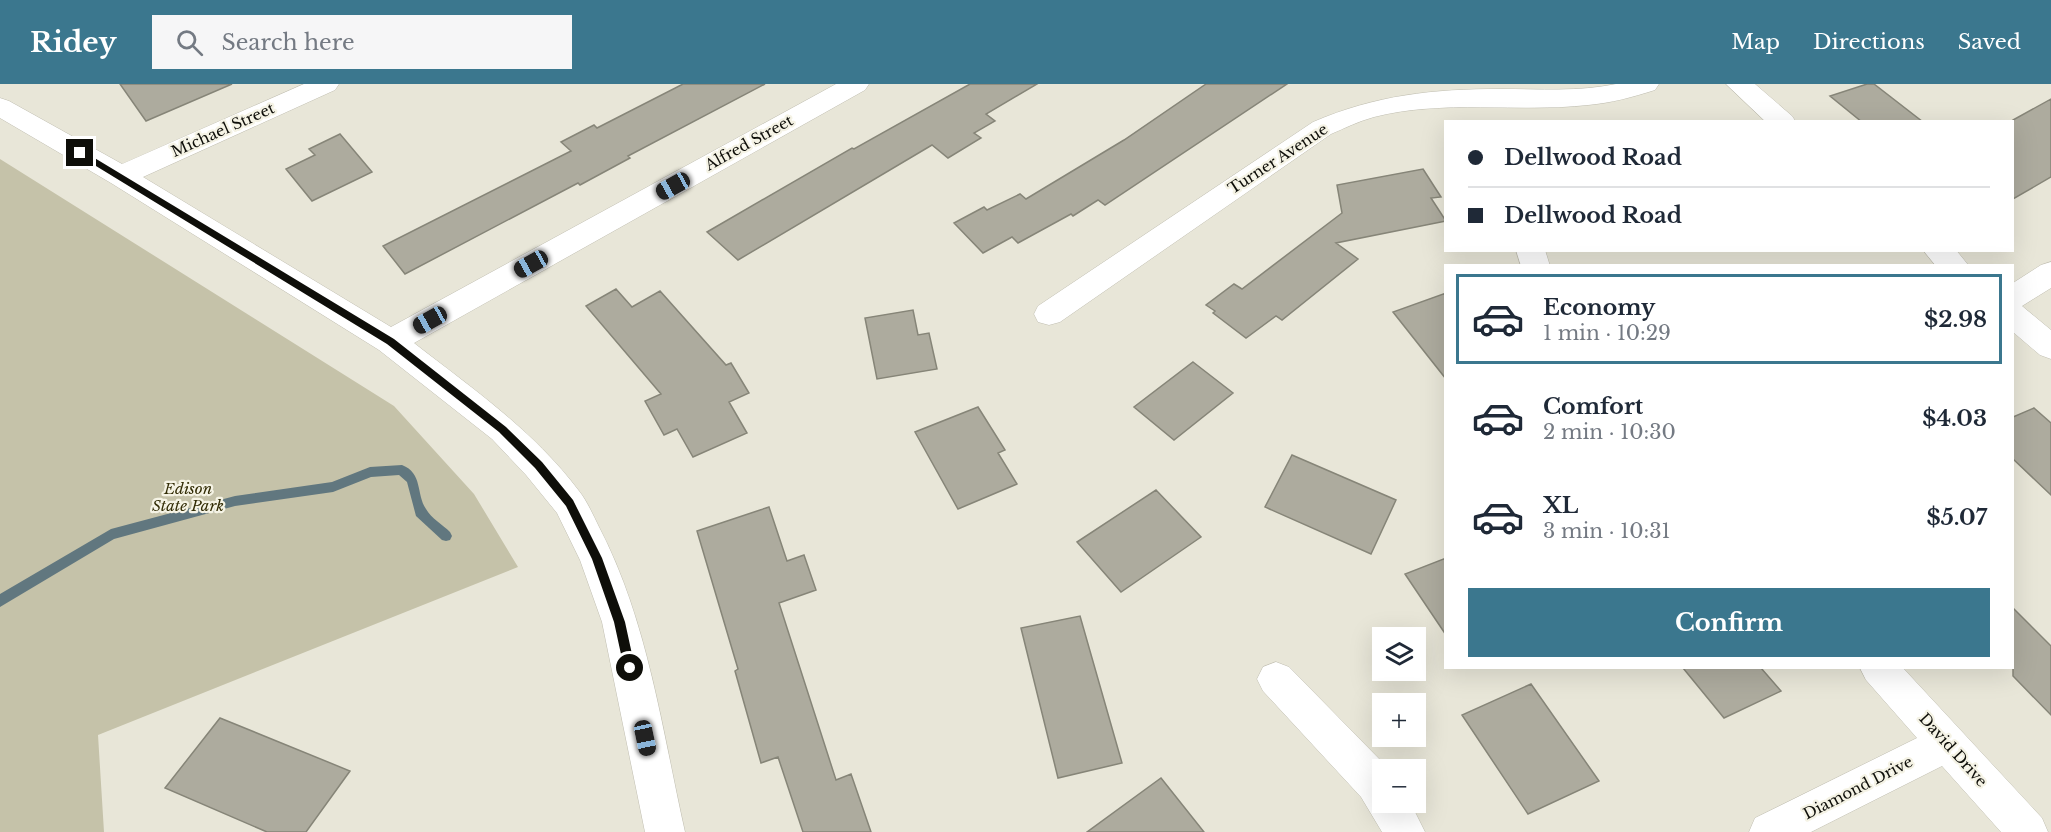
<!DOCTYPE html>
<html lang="en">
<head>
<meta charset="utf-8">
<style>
	body { margin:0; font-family:"Libre Baskerville",serif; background:#f6f6f7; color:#1f2937; height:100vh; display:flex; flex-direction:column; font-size:22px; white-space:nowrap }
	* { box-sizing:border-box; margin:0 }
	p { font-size:20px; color:#747a83 }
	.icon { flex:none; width:33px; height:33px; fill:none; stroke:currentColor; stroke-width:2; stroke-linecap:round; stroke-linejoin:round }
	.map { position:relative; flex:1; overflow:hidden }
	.panel { position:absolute; left:1444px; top:180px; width:570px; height:405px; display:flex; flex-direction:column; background:#fff; border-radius:0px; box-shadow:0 6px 24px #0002 }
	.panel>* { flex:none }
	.guide { position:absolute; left:1444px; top:36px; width:570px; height:132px; border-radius:0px; box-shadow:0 6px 24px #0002; display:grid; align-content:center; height:132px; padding:0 24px; background:#fff }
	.fabs { position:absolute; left:1372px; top:543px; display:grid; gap:12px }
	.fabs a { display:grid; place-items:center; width:54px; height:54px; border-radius:0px; background:#fff; box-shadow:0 6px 24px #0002; font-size:30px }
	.end { position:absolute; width:27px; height:27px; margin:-14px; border:8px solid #0e0e09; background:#fff; box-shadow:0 0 0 3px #fff }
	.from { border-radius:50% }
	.car { position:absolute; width:18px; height:36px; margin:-18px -9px; border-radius:8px; box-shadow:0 0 4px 2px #0007; background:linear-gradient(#222 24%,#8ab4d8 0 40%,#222 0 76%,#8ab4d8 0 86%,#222 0) }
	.guide b { display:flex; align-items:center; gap:21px; height:57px; font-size:22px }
	.guide b+b { border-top:2px solid #e0e1e3 }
	.guide i { width:15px; height:15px; background:#1f2937 }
	ul { padding:10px 0 0; list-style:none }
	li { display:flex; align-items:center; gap:18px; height:90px; margin:0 12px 9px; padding:0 12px; border:3px solid transparent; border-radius:0px }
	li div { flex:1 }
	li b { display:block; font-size:22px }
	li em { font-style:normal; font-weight:800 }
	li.on { border-color:#3b778e }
	li>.icon { width:54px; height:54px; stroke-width:1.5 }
	.action { display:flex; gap:12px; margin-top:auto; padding:12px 24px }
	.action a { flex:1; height:69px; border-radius:0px; background:#3b778e; color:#fff; font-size:24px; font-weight:800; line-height:69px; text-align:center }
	header { display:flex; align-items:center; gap:36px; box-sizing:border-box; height:84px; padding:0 30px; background:#3b778e; color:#fff }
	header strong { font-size:28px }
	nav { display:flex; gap:33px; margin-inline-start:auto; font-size:21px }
	.search { width:420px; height:54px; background:#f6f6f7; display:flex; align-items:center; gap:15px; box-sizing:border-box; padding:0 21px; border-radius:0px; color:#747a83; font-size:22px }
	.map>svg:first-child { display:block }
</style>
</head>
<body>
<header>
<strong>Ridey</strong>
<div class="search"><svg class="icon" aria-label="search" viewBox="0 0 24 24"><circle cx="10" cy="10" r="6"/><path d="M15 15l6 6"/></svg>Search here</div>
<nav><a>Map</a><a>Directions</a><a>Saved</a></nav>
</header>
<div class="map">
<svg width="2051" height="748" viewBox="0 0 2051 748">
	<rect width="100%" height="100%" fill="#e8e6d8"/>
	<path fill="#c5c2a9" d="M 0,75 L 394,322 L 474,410 L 518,483 L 98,651 L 104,748 L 0,748 Z"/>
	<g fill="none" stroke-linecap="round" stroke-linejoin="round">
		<path fill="#61777f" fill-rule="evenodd" d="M 402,381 C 423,389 416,410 426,425 C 431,434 443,441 450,448 L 452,452 L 450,456 L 446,457 L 442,456 L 416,432 L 407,398 L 399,391 L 371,393 L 333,408 L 235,422 L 114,455 L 0,523 L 0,510 L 111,445 L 235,412 L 332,398 L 370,383 Z"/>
	</g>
	<path fill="#adab9e" stroke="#868578" stroke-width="1.5" d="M 120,0 L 232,0 L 146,37 Z
		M 683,0 L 765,0 L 628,72 L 630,74 L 580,101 L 578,99 L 405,190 L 383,162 L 571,67 L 561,58 L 594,41 L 597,44 Z
		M 970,0 L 1037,0 L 986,30 L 995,37 L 974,49 L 981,54 L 948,74 L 932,61 L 738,176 L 707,148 L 852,64 L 854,65 Z
		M 1206,0 L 1287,0 L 1105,121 L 1098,116 L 1073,132 L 1071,130 L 1018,159 L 1012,153 L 983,169 L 954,139 L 984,123 L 987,126 L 1020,110 L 1026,115 L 1124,56 Z
		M 1867,0 L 1874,0 L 1923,38 L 1862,38 L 1830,12 Z
		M 2051,15 L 2051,93 L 2013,115 L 2013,36 Z
		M 340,50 L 372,88 L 312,117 L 286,85 L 315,71 L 309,65 Z
		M 1423,85 L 1441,113 L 1431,114 L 1446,137 L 1336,159 L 1358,175 L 1282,236 L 1276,232 L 1246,254 L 1213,229 L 1215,227 L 1206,221 L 1234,200 L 1242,205 L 1342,129 L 1337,101 Z
		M 616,205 L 632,223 L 660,207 L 726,281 L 731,279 L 749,309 L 729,318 L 747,349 L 693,373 L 677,345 L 664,351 L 645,317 L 661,310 L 586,222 Z
		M 1446,209 L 1446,295 L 1393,228 Z
		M 913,226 L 918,251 L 929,249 L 937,285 L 877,295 L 865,234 Z
		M 1193,278 L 1233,309 L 1174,356 L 1134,323 Z
		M 978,323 L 1005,366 L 998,369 L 1017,400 L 958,425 L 915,348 Z
		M 2034,324 L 2051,339 L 2051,411 L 2013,375 L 2013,333 Z
		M 1292,371 L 1396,416 L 1371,470 L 1265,423 Z
		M 1156,406 L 1201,453 L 1121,508 L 1077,458 Z
		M 769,423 L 787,477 L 804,471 L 816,506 L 779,519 L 836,696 L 851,690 L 871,748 L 803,748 L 778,673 L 761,679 L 735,587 L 738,585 L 697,447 Z
		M 1446,474 L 1446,551 L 1405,490 Z
		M 2013,524 L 2051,562 L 2051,631 L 2013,592 Z
		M 1080,532 L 1122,679 L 1058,694 L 1021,544 Z
		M 1683,584 L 1761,584 L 1781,607 L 1724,634 Z
		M 1531,600 L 1599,697 L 1528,730 L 1462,631 Z
		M 220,634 L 350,687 L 306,748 L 267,748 L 165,704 Z
		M 1161,694 L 1204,748 L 1087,748 Z"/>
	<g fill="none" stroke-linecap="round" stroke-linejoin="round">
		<defs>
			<path id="street" d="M 304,0 L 339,0 L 335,6 L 143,93 L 391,243 L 836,0 L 869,0 L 865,6 L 414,259 C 473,305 534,347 579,407 C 587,417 593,431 599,443 C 648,537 662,646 685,748 L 645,748 L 602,538 L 580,476 L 557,429 L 526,391 L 492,355 L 379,266 L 111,99 L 0,34 L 0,14 L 9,17 L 122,80 Z
				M 1616,0 L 1659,0 L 1655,6 C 1633,13 1611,19 1588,21 C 1517,29 1444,15 1374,33 C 1359,37 1345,44 1331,50 L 1060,238 L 1049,241 L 1038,238 L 1034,230 L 1038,222 L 1313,38 C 1376,11 1433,5 1501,5 C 1540,5 1578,8 1616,0 Z
				M 1726,0 L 1755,0 L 1792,32 L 1796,38 L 1766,38 Z
				M 1516,166 L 1545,166 L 1550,182 L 1521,182 Z
				M 1923,166 L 1956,166 L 1969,182 L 1936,182 Z
				M 2051,178 L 2051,204 L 2022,222 L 2051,246 L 2051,275 L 2040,271 L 2013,248 L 2013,199 L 2041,181 Z
				M 1276,578 L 1289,583 L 1389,685 L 1383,686 L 1383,718 L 1410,718 L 1425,748 L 1382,748 L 1361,713 L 1263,607 L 1257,595 L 1263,583 Z
				M 1860,584 L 1903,584 L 2042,734 L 2048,748 L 2001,748 L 1942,682 L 1811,748 L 1749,748 L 1755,734 L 1917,654 L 1866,596 Z"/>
		</defs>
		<use href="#street" stroke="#c0beb1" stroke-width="1"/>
		<use href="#street" fill="#fff" fill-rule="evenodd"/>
	</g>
	<path fill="#0e0e09" d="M 78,67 L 83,67 L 394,255 L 506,343 L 542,378 L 573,416 L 602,474 L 625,538 L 635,584 L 634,588 L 630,590 L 624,584 L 614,538 L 592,475 L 566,422 L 535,384 L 499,348 L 387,260 L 78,71 Z"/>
	<g text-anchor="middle" stroke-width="4.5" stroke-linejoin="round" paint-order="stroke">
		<g font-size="15" fill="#0e0e09" stroke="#f5f3e5">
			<text transform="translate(223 46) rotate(-24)" y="5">Michael Street</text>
			<text transform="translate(749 59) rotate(-29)" y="5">Alfred Street</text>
			<text transform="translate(1278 75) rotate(-33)" y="5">Turner Avenue</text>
			<text transform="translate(1953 666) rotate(48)" y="5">David Drive</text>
			<text transform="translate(1858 704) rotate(-27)" y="5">Diamond Drive</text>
		</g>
		<g font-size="15" font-style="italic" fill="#312b04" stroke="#f5f3e5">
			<text x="188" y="410">Edison<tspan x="188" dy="17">State Park</tspan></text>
		</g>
	</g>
</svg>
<div class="fabs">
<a><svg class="icon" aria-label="layers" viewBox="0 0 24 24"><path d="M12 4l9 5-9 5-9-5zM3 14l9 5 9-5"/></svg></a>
<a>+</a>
<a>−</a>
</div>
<i class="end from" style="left:630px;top:584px"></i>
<i class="end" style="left:80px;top:69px"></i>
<i class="car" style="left:673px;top:102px;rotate:241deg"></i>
<i class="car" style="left:531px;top:180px;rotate:241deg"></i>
<i class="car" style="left:430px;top:236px;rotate:241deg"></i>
<i class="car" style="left:645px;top:654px;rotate:168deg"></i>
<div class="guide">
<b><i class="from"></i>Dellwood Road</b>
<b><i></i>Dellwood Road</b>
</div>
<section class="panel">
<ul>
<li class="on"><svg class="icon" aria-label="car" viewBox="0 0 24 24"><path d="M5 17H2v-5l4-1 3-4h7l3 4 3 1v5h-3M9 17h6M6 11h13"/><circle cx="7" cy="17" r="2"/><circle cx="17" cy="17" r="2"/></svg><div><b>Economy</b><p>1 min · 10:29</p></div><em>$2.98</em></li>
<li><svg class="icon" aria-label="car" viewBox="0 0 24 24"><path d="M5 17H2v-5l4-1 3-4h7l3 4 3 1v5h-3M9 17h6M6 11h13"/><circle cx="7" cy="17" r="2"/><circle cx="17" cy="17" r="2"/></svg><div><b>Comfort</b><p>2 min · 10:30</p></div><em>$4.03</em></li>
<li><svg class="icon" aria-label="car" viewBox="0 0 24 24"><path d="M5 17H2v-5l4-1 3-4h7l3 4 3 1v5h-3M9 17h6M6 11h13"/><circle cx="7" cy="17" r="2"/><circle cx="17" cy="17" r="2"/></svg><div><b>XL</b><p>3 min · 10:31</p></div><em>$5.07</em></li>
</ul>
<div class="action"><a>Confirm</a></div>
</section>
</div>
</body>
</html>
